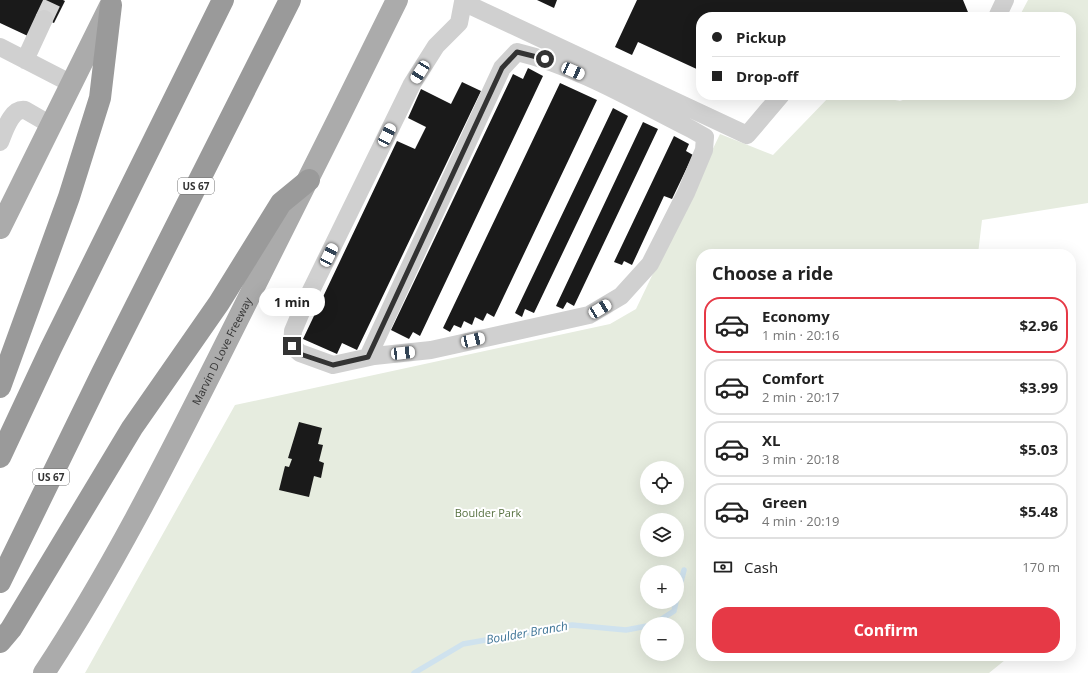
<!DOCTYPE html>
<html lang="en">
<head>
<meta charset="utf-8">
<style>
	body { margin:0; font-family:"Open Sans",sans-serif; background:#f2f2f2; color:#222; height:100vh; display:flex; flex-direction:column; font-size:15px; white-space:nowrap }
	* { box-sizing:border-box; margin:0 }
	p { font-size:13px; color:#767676 }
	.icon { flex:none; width:22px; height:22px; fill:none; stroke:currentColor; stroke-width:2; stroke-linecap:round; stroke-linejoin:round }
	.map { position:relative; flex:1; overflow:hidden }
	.drawer { position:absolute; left:696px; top:249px; width:380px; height:412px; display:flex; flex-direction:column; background:#fff; border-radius:16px; box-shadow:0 4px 16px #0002 }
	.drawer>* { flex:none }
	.banner { position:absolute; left:696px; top:12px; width:380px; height:88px; border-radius:16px; box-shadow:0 4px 16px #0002; display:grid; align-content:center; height:88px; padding:0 16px; background:#fff }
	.tools { position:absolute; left:640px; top:461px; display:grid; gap:8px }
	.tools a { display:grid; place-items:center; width:44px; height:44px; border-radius:50%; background:#fff; box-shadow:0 4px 16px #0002; font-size:20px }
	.end { position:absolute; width:18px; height:18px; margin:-9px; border:5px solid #333; background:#fff; box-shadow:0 0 0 2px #fff }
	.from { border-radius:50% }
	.bubble { position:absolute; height:28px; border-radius:14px; background:#fff; box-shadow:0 4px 16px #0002; font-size:13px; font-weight:700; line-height:28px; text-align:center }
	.car { position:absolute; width:12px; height:24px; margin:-12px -6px; border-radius:5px; box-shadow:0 0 3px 1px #0007; background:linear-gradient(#fff 24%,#345 0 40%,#fff 0 76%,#345 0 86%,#fff 0) }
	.banner b { display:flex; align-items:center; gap:14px; height:38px; font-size:15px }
	.banner b+b { border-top:1px solid #e0e0e0 }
	.banner i { width:10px; height:10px; background:#222 }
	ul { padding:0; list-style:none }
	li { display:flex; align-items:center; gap:12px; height:56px; margin:0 8px 6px; padding:0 8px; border:2px solid #e0e0e0; border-radius:16px }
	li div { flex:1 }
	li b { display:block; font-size:15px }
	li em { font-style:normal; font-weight:700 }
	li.selected { border-color:#e63946 }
	li>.icon { width:36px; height:36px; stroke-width:1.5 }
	h2 { padding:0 16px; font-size:18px; line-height:48px }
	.pay { display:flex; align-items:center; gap:10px; height:44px; padding:0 16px; font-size:15px }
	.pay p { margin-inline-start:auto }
	.cta { display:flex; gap:8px; margin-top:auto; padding:8px 16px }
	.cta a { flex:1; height:46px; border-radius:16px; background:#e63946; color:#fff; font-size:16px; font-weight:700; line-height:46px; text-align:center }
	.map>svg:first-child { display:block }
</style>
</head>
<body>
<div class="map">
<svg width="1088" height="673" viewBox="0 0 1088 673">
	<rect width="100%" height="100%" fill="#fff"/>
	<path fill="#e6ecdf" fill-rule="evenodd" d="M 1028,0 L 1088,0 L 1088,203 L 982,220 L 978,254 L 701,254 L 701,656 L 1010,656 L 989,673 L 85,673 L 235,405 L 610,324 L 636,309 L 720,134 L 773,155 L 831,95 L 871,95 L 900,101 L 917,95 L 1071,95 L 1071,17 L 1019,17 ZM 647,468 L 677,468 L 677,498 L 647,498 ZM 647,520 L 677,520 L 677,550 L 647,550 ZM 647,572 L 677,572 L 677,602 L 647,602 ZM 647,624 L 677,624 L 677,654 L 647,654 Z"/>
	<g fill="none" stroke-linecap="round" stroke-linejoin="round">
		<path stroke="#cfe2ee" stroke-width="5.5" d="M 677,597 L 684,570
			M 654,624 L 674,611 L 676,602
			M 414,673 L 463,644 L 572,625 L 626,630 L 647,626"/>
	</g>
	<path fill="#1a1a1a" d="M 0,0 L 63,0 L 65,1 L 54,23 L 40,17 L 30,37 L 0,23 Z
		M 537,0 L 557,0 L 554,8 Z
		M 637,0 L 963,0 L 970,17 L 701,17 L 701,71 L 638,42 L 632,55 L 615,47 Z
		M 528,68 L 543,76 L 420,336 L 413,332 L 409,339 L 391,330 L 513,74 L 523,79 Z
		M 462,82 L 481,91 L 357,350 L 342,343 L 337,354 L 303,339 L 397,141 L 415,149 L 426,127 L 408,118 L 421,89 L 451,104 Z
		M 560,83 L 597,100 L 494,317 L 487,313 L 483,321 L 475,317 L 472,325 L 464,321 L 461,328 L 454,325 L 450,332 L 443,328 Z
		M 613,108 L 628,116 L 534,313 L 525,309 L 522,317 L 515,313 Z
		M 643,122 L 658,129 L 574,306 L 567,302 L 563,309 L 556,306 Z
		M 674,136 L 689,144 L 686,151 L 693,155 L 672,199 L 664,196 L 632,265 L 624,261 L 622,265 L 614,262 Z
		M 299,422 L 322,428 L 318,444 L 323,445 L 319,461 L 324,463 L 321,478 L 314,476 L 309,497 L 279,490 L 285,466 L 289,467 L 292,459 L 288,458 Z"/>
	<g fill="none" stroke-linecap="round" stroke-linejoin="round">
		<path stroke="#d6d6d6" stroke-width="18" stroke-dasharray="18 9" stroke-linecap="butt" d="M 44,19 L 53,0"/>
		<path stroke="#d0d0d0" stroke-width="18" d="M 997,17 L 1005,0
			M 0,47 L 72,84
			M 25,60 L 44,19
			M 0,142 C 5,130 11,108 25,110 L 51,125
			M 368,357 L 502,68 L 517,52 C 579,67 635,101 691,129 L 705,137 L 704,150 L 686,193 L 650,264 L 621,296 L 589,315 L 431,350 L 374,356 L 333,365 L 300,353 L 292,346 L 293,331 L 304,305 L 412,84 L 436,46 L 459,23 L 463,2 L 747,135 L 781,95"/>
		<g stroke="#ababab" stroke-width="22">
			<path d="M 0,228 L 110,6"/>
			<path id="s1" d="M 44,673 C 110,573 164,466 218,359 C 278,240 338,120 397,0"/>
		</g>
		<path stroke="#9a9a9a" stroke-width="22" d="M 0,387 L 69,197 L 100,98 L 111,5
			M 0,457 L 51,348 L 223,0
			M 0,582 L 102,373 L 290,0
			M 0,642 L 11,629 L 132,428 L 219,303 L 281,203 L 309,180"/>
	</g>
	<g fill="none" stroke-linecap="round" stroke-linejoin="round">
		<path stroke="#333" stroke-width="5" d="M 292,346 L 300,354 L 333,365 L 368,357 L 502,68 L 517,52 L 545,59"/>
	</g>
	<g text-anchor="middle" stroke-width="4" stroke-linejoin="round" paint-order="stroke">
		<g fill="#fff" stroke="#707070" stroke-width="1">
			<rect x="178" y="178" width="36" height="16" rx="3"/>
			<rect x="33" y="469" width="36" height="16" rx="3"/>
		</g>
		<g font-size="10" font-weight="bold" fill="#333">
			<text x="196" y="190">US 67</text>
			<text x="51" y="481">US 67</text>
		</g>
		<g font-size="11" fill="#333" stroke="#fff">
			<text dy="4" stroke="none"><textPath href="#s1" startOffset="368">Marvin D Love Freeway</textPath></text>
		</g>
		<g font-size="11" fill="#56703f" stroke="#fff">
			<text x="488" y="517">Boulder Park</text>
		</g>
		<g font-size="12" font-style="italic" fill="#3f7597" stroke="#fff">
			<text transform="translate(527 633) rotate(-10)" y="4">Boulder Branch</text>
		</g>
	</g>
</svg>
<div class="tools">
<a><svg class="icon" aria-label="locate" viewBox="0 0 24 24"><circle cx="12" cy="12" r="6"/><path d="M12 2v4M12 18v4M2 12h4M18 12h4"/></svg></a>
<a><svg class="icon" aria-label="layers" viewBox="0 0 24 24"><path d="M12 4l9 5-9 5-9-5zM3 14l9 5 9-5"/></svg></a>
<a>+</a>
<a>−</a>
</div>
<i class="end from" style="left:545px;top:59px"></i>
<i class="end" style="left:292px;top:346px"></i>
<div class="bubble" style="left:259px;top:288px;width:66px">1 min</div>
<i class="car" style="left:573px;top:71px;rotate:114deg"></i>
<i class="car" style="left:420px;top:72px;rotate:212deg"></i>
<i class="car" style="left:387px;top:135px;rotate:26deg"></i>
<i class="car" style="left:329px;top:255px;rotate:26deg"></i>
<i class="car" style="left:600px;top:309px;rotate:59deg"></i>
<i class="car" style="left:473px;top:340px;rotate:77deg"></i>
<i class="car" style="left:403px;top:353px;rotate:84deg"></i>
<div class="banner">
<b><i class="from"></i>Pickup</b>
<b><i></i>Drop-off</b>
</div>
<section class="drawer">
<h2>Choose a ride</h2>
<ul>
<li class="selected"><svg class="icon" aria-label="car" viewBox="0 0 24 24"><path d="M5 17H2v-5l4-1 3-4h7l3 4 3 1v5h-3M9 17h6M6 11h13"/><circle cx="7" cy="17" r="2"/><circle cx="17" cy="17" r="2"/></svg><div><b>Economy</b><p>1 min · 20:16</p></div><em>$2.96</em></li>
<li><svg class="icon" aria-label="car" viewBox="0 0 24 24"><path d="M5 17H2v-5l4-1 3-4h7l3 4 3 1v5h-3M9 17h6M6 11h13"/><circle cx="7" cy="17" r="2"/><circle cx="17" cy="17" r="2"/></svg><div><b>Comfort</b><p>2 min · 20:17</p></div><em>$3.99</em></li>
<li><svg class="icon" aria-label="car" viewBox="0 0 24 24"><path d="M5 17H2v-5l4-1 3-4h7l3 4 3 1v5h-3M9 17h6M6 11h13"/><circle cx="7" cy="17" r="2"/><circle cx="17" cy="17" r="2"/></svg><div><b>XL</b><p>3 min · 20:18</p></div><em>$5.03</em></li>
<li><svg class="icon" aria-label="car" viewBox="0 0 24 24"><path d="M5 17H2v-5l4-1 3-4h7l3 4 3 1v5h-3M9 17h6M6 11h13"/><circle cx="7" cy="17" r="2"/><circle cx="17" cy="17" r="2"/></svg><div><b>Green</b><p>4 min · 20:19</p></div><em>$5.48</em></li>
</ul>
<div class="pay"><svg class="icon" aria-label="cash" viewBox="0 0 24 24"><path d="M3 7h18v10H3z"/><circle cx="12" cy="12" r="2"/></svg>Cash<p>170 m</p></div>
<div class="cta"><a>Confirm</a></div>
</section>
</div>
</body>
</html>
